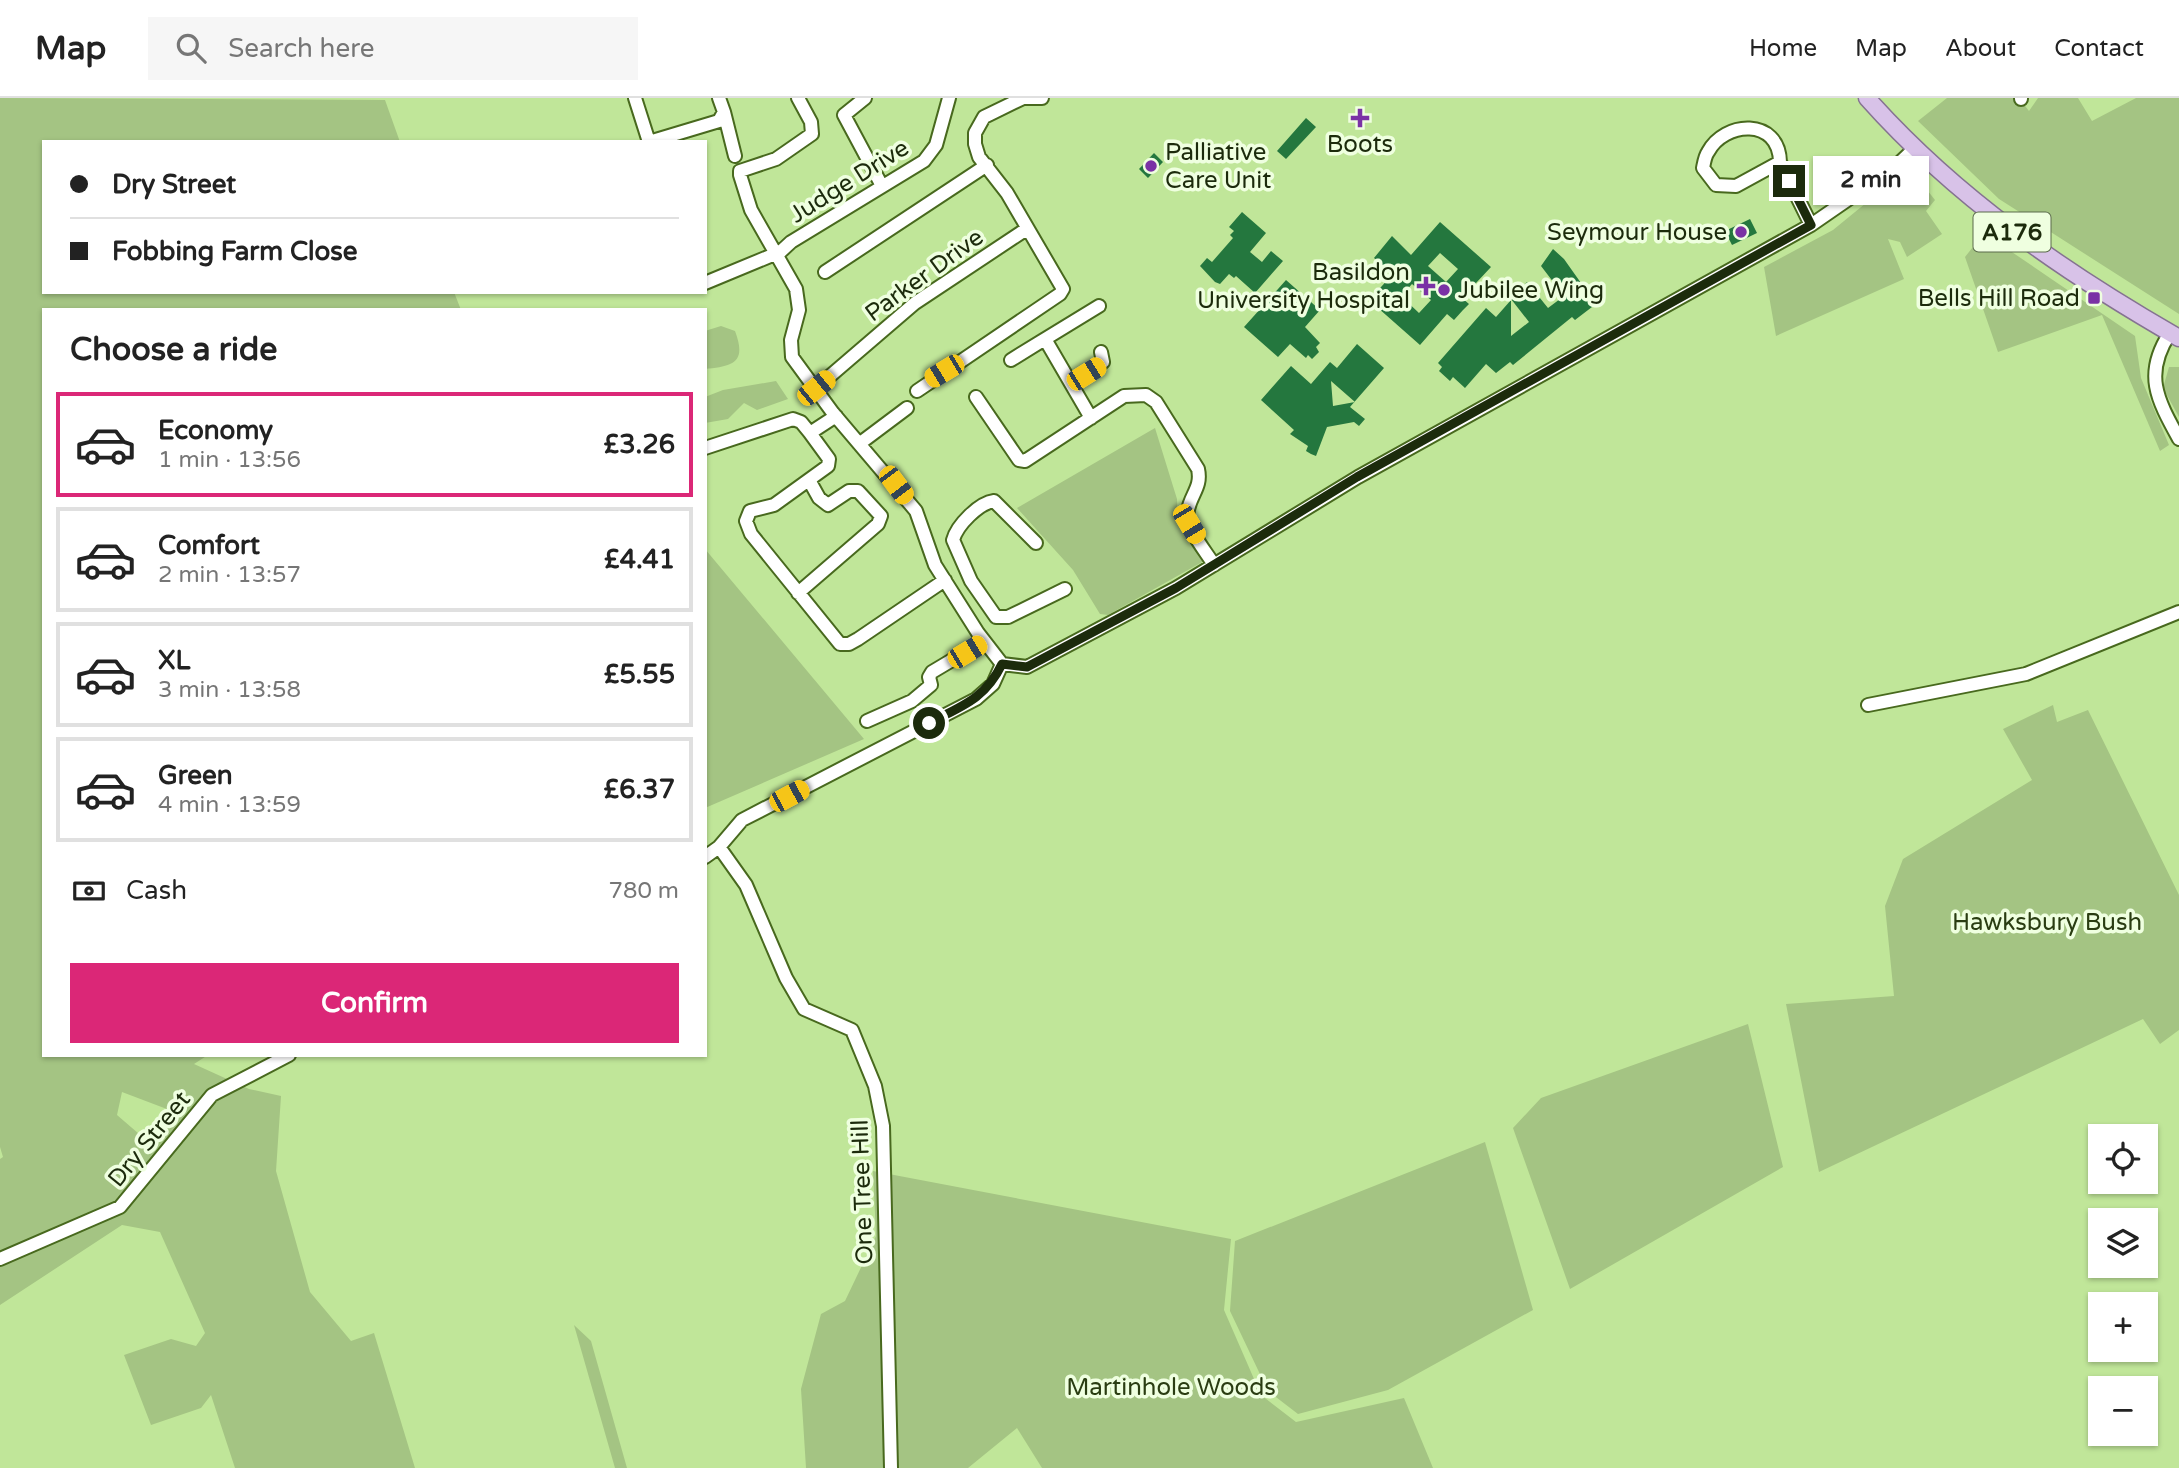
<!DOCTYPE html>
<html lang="en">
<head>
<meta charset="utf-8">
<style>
	body { margin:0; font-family:"Varela Round",sans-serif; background:#f6f6f6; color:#222; height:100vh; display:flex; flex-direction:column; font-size:26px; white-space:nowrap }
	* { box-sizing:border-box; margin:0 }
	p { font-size:23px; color:#767676 }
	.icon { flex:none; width:38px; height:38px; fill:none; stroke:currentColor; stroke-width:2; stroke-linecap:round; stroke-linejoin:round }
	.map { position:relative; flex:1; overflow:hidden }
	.drawer { position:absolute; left:42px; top:210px; width:665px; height:749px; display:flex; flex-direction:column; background:#fff; border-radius:0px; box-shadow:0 2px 5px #0004 }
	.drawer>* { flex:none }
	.banner { position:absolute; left:42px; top:42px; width:665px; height:154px; border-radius:0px; box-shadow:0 2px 5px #0004; display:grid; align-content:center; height:154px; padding:0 28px; background:#fff }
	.tools { position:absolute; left:2088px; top:1026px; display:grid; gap:14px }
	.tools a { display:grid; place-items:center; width:70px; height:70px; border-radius:0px; background:#fff; box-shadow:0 2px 5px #0004; font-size:35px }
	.end { position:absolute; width:32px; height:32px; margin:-16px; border:9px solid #1c2b0c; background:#fff; box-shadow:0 0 0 4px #fff }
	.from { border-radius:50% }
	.bubble { position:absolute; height:49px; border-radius:0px; background:#fff; box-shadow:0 2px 5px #0004; font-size:23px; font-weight:700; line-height:49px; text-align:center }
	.car { position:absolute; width:21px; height:42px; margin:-21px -10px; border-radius:9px; box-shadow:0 0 5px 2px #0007; background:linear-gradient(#f5c518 24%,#345 0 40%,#f5c518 0 76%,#345 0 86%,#f5c518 0) }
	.banner b { display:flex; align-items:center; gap:24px; height:66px; font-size:26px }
	.banner b+b { border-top:2px solid #e0e0e0 }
	.banner i { width:18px; height:18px; background:#222 }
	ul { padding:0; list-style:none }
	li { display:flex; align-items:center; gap:21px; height:105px; margin:0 14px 10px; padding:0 14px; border:4px solid #e0e0e0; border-radius:0px }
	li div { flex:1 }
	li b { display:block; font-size:26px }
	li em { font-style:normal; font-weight:700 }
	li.active { border-color:#db2777 }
	li>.icon { width:63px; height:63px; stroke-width:1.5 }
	h2 { padding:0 28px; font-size:32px; line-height:84px }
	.pay { display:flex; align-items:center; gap:18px; height:77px; padding:0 28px; font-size:26px }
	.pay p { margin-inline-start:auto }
	.primary-button { display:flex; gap:14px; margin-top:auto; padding:14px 28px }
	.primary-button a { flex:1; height:80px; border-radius:0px; background:#db2777; color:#fff; font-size:28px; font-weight:700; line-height:80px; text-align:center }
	header { display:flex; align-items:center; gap:42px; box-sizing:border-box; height:98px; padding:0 35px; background:#fff; border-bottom:2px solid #e0e0e0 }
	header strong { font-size:33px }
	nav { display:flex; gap:38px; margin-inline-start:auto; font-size:24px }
	.search { width:490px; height:63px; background:#f6f6f6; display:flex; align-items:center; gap:18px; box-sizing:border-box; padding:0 24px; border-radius:0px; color:#767676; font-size:26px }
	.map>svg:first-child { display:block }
</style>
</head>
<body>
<header>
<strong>Map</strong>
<div class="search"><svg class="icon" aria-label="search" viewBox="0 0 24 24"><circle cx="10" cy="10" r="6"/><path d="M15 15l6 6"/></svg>Search here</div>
<nav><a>Home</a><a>Map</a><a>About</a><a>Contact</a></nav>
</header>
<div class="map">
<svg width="2179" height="1370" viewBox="0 0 2179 1370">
	<rect width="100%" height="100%" fill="#c0e699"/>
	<path fill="#a4c483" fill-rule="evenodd" d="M 0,0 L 385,2 L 400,44 L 44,44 L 44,194 L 454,194 L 461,212 L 44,212 L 44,957 L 208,957 L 194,966 L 249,991 L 281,998 L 276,1073 L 310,1194 L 351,1243 L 374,1235 L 415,1370 L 235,1370 L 211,1297 L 201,1310 L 151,1327 L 124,1257 L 171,1241 L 196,1248 L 205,1235 L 160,1134 L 122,1127 L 0,1207 L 0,1061 L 3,1059 L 0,1049 ZM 122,994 L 180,1016 L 153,1048 L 117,1017 Z
		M 1947,0 L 2019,0 L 2029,13 L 2038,0 L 2078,0 L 2092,23 L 2136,0 L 2179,0 L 2179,216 L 1999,101 L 1918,23 Z
		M 1899,78 L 1920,83 L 1935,102 L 1926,113 L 1942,136 L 1907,159 L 1900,144 L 1888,141 L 1904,181 L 1776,238 L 1764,169 L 1833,132 Z
		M 1984,135 L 2135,238 L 2141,280 L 2169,347 L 2160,353 L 2102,217 L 1998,254 L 1965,159 Z
		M 721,228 L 735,233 C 747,265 733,268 705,271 L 705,233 Z
		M 2169,269 L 2179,269 L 2179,319 L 2163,290 Z
		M 776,283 L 788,301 L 757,312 L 744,305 L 728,321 L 705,325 L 705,299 L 723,292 Z
		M 1155,330 L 1177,401 L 1178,426 L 1204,463 L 1108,517 L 1100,516 L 1073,472 L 1017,410 Z
		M 705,451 L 864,641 L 705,710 Z
		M 2053,607 L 2057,624 L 2088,612 L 2179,797 L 2179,932 L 2160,946 L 2143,921 L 1819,1074 L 1786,906 L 1894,898 L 1885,808 L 1903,761 L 2032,682 L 2003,631 Z
		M 1748,926 L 1783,1069 L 1570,1191 L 1513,1030 L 1541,1000 Z
		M 1485,1044 L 1533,1212 L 1388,1292 L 1298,1316 L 1268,1293 L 1230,1213 L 1235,1143 Z
		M 873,1073 L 1231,1141 L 1224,1212 L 1261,1297 L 1296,1324 L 1404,1300 L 1433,1370 L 1042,1370 L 1017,1330 L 968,1370 L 806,1370 L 801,1291 L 821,1216 L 845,1203 L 876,1138 Z
		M 574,1227 L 591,1243 L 627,1370 L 615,1370 Z"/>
	<path fill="#24773e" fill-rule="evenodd" d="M 1306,20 L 1316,29 L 1286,61 L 1277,53 Z
		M 1154,55 L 1163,64 L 1148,80 L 1139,71 Z
		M 1242,114 L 1266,135 L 1250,154 L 1262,164 L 1271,153 L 1283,163 L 1255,195 L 1236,178 L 1234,180 L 1229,176 L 1220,186 L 1215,184 L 1200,168 L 1207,160 L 1212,164 L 1233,140 L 1230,137 L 1234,133 L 1229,129 Z
		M 1750,121 L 1757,135 L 1732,147 L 1725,133 Z
		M 1440,124 L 1491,169 L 1462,200 L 1469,206 L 1463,212 L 1454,222 L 1447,216 L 1420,247 L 1369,202 L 1393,176 L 1374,160 L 1392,138 L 1411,157 ZM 1440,155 L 1458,171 L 1446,184 L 1428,168 ZM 1412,186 L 1431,202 L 1419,215 L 1401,198 Z
		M 1553,151 L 1564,161 L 1593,202 L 1589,205 L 1592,209 L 1575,222 L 1572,219 L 1513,267 L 1510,264 L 1496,275 L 1486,266 L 1465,290 L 1453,279 L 1450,283 L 1439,273 L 1442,269 L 1438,265 L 1486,210 L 1496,219 L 1511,202 L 1511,238 L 1529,224 L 1511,201 L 1527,184 L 1548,210 L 1564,198 L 1541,168 Z
		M 1286,182 L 1320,212 L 1305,229 L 1320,245 L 1316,249 L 1319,254 L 1312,261 L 1308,257 L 1306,260 L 1290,246 L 1278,259 L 1244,229 Z
		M 1357,246 L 1384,270 L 1350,309 L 1365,321 L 1359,328 L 1354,324 L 1327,329 L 1316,358 L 1311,356 L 1306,353 L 1308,348 L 1290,336 L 1294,332 L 1261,302 L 1291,268 L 1311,286 L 1330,264 L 1337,270 ZM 1331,283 L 1355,304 L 1333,308 Z"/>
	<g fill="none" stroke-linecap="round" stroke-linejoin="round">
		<defs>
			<path id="minor" d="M 635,0 L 649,44
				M 798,0 L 811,24 L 812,36 L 776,61 L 740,73 L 740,77 L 751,112 L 796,191 L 799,212 L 791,242 L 792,259 L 833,315 L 916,413 L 935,467 L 978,535 L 1002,566
				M 865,0 L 844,17 L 882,88
				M 1023,0 L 1042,0
				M 2021,0 L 2021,1
				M 724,14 L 735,58
				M 649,44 L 719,23 L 724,14 L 719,0
				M 1780,64 C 1779,19 1724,23 1708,54 C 1705,58 1704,65 1703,70 L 1716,87 L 1736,88 L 1780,64 L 1811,127
				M 777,157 L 791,144 L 924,63 L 936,47 L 949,0
				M 825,174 L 987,67
				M 705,185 L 775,156
				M 2170,235 C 2143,276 2157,301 2179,341
				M 1011,262 L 1045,241
				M 1071,285 L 1103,264 L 1101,254
				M 816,290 L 915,205 L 1022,134 L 1029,134
				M 917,293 L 1060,196 L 1063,191 L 1007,95 L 979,59 L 975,46 L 975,35 L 984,19 L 1023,0
				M 976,299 L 1019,362 L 1025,363 L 1124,298 L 1146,297 L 1156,304 L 1198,371 C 1202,389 1191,396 1188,412 C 1185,430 1205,452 1214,467
				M 836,318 L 810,335 L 829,361 L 828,368 L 774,407 L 750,413 L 746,423 L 751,436 L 840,546 L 849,546 L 858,541 L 945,482
				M 1091,320 L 1045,241 L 1099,208
				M 859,346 L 907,310
				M 705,350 L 793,321 L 801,324 L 810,335
				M 1036,445 L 994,403 C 979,405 957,427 953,442 L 971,483 L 996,519 L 1008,519 L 1065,491
				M 798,495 L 878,426 L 881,418 L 858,393 L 849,393 L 828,407 L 819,400 L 809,382
				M 1868,607 L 2026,576 L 2179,514
				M 867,623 L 912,603 L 931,587 L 929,579 L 932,574 L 984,543
				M 719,749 L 746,787 L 786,880 L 804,911 L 852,932 L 875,988 L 883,1028 L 891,1370
				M 705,759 L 719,749 L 742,722 L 976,601 L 993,586 L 1002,566 L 1027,569 L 1176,490 L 1358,379 L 1811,127 L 1895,69 L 1914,51
				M 0,1161 L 120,1109 L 212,997 L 289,957"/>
			<path id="major" d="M 1867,0 C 1956,100 2064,174 2179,240"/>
		</defs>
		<use href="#minor" stroke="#48691e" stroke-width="16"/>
		<use href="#major" stroke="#857391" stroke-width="19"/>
		<use href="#minor" stroke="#fff" stroke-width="12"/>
		<use href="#major" stroke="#d8c2e8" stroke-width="16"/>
	</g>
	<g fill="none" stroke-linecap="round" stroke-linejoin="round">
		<path stroke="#1c2b0c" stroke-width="9" d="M 929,625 C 962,608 985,601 1002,566 L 1027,569 L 1176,490 L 1357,379 L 1811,127 L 1789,83"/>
	</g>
	<g fill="#7a32a5" stroke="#efffe0" stroke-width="2.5">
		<path d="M1356.5 9.5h7v7h7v7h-7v7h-7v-7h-7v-7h7z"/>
		<circle cx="1151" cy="68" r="7"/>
		<circle cx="1741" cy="134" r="7"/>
		<path d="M1422.5 177.5h7v7h7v7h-7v7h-7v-7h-7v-7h7z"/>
		<circle cx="1444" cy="192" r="7"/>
		<rect x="2087" y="193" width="14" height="14" rx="3.5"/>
	</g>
	<g text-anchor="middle" stroke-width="7" stroke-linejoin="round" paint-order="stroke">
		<rect fill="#efffe0" stroke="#5b6b4c" stroke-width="2" x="1973.5" y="114.5" width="77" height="39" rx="5"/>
		<g font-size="23" font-weight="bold" fill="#1c2b0c">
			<text x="2012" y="142">A176</text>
		</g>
		<g font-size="24" fill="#1c2b0c" stroke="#efffe0" text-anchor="end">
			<text x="1360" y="54" text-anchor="middle">Boots</text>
			<text x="1165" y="62" text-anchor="start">Palliative<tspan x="1165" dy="28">Care Unit</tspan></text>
			<text x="1727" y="142">Seymour House</text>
			<text x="1410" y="182">Basildon<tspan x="1410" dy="28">University Hospital</tspan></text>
			<text x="1458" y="200" text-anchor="start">Jubilee Wing</text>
			<text x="2080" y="208">Bells Hill Road</text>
		</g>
		<g font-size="24" fill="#1c2b0c" stroke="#efffe0">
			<text transform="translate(849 83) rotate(-32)" y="8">Judge Drive</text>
			<text transform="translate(924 177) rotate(-36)" y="8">Parker Drive</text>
			<text transform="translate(149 1041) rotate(-51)" y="8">Dry Street</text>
			<text transform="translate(862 1094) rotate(-92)" y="8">One Tree Hill</text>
		</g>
		<g font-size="24" fill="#2a3d12" stroke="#efffe0">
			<text x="2047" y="832">Hawksbury Bush</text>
			<text x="1171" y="1297">Martinhole Woods</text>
		</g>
	</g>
</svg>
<div class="tools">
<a><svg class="icon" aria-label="locate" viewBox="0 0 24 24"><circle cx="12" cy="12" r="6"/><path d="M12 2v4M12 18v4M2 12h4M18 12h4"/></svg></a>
<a><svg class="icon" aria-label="layers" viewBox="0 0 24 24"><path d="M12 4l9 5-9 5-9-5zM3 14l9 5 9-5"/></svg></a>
<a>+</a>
<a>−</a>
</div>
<i class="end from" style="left:929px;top:625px"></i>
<i class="end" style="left:1789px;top:83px"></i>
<div class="bubble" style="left:1813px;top:58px;width:116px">2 min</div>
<i class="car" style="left:944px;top:273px;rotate:239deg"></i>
<i class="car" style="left:1086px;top:276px;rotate:58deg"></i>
<i class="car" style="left:816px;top:290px;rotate:51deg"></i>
<i class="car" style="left:896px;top:387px;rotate:143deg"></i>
<i class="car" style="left:1189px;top:426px;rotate:149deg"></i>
<i class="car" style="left:967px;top:554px;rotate:59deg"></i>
<i class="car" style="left:789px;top:698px;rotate:62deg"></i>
<div class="banner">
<b><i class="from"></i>Dry Street</b>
<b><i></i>Fobbing Farm Close</b>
</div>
<section class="drawer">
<h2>Choose a ride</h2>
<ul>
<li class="active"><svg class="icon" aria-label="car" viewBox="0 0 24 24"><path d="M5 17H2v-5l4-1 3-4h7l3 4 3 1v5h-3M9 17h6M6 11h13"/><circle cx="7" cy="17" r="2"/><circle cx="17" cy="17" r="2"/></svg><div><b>Economy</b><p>1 min · 13:56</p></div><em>£3.26</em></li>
<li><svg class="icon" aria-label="car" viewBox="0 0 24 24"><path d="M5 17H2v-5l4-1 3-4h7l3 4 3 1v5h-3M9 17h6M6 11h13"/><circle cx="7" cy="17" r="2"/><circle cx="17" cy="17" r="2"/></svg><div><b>Comfort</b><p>2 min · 13:57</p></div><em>£4.41</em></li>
<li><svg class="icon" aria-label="car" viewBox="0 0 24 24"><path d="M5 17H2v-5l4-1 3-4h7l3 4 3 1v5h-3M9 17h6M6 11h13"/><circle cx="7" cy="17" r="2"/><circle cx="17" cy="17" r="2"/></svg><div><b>XL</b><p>3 min · 13:58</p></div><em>£5.55</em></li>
<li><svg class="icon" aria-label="car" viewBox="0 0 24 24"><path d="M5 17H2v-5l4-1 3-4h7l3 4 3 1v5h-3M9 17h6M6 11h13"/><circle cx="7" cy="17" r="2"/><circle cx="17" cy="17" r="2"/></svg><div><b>Green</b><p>4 min · 13:59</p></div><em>£6.37</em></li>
</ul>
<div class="pay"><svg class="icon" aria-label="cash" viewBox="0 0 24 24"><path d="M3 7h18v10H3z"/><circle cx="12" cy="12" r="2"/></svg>Cash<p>780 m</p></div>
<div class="primary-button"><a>Confirm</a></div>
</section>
</div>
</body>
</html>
